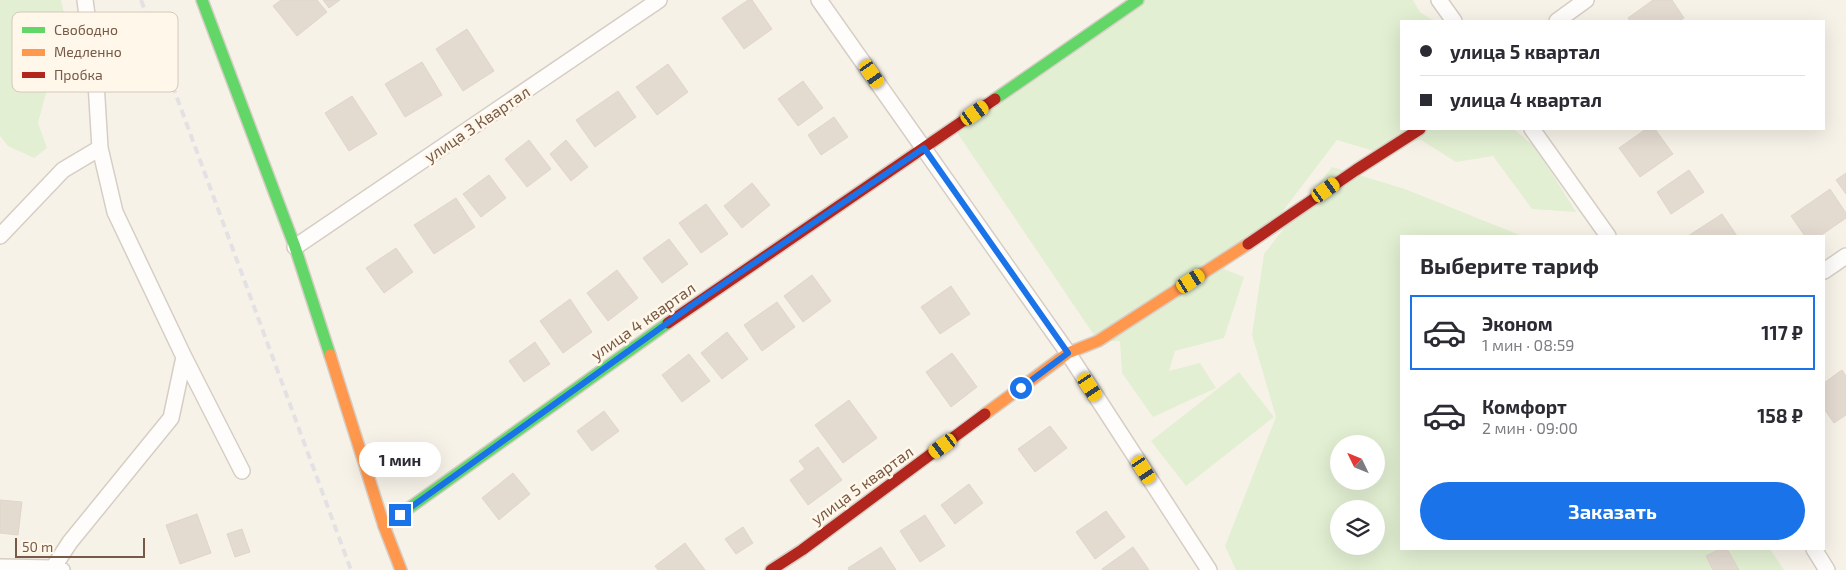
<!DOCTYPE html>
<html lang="ru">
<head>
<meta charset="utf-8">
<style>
	body { margin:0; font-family:"Exo 2",sans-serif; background:#f7f7f7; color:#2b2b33; height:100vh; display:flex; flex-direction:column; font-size:19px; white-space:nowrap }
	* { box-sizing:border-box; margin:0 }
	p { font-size:16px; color:#7c7c81 }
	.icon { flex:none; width:28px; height:28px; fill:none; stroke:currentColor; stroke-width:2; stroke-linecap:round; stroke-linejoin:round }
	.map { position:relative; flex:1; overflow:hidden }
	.drawer { position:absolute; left:1400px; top:235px; width:425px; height:315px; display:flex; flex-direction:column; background:#fff; border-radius:0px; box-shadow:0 5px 20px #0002 }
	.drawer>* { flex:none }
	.banner { position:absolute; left:1400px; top:20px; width:425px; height:110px; border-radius:0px; box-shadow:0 5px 20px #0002; display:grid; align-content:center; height:110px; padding:0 20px; background:#fff }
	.needle { width:32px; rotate:313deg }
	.controls { position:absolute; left:1330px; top:435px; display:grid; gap:10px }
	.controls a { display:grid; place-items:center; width:55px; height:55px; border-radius:50%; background:#fff; box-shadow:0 5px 20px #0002; font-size:25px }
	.scale { position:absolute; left:15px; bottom:12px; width:130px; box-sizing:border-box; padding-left:5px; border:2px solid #765947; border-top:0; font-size:14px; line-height:18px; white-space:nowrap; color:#765947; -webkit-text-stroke:4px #fff7e9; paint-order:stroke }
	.end { position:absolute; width:22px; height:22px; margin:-11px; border:6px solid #1a73e8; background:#fff; box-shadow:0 0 0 2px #fff }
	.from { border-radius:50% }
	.bubble { position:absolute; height:35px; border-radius:18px; background:#fff; box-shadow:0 5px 20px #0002; font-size:16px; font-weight:700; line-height:35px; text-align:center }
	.car { position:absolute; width:15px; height:30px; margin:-15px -8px; border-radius:6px; box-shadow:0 0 4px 1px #0007; background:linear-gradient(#f5c518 24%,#345 0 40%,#f5c518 0 76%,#345 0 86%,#f5c518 0) }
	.banner b { display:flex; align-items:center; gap:18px; height:48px; font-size:19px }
	.banner b+b { border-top:1px solid #e1e1e2 }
	.banner i { width:12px; height:12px; background:#2b2b33 }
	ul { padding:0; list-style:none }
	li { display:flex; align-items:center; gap:15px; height:75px; margin:0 10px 8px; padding:0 10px; border:2px solid transparent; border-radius:0px }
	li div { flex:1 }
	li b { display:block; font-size:19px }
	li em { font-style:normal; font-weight:700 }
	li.active { border-color:#1a73e8 }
	li>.icon { width:45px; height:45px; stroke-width:1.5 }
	h2 { padding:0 20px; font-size:22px; line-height:60px }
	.primary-button { display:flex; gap:10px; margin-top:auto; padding:10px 20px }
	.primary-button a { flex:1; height:58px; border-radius:30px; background:#1a73e8; color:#fff; font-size:20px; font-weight:700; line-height:58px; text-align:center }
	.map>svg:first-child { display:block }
</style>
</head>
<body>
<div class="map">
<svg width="1846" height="570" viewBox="0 0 1846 570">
	<rect width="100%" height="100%" fill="#f7f2e8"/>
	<path fill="#e2efd2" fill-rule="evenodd" d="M 0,0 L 61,0 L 67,26 L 69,66 L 49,82 L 38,123 L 47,148 L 34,158 L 8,146 L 0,136 Z
		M 1138,0 L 1413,0 L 1420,12 L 1434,21 L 1401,21 L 1401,129 L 1514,129 L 1536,148 L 1576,212 L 1532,209 L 1493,156 L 1456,162 L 1421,140 L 1374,151 L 1337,140 L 1276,220 L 1224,269 L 1244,277 L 1224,338 L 1175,351 L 1169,371 L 1200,363 L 1216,388 L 1153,417 L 1122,373 L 1120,341 L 1098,341 L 954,128 Z
		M 1332,167 L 1405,189 L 1522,236 L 1401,236 L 1401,549 L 1770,549 L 1784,570 L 1236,570 L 1225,546 L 1276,417 L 1252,335 L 1264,254 ZM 1339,444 L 1376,444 L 1376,481 L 1339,481 ZM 1339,509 L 1376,509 L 1376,546 L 1339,546 Z
		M 1239,372 L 1274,417 L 1186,486 L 1151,441 Z"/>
	<path fill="#e3dad0" stroke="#e0d5ca" d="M 281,0 L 317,0 L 327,12 L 297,36 L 273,6 Z
		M 323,0 L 340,0 L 329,8 Z
		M 748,0 L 752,0 L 772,29 L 744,49 L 722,18 Z
		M 1653,0 L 1672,0 L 1684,18 L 1679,21 L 1630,21 L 1628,18 Z
		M 467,29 L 494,71 L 463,91 L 436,49 Z
		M 422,62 L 442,95 L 405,117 L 385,84 Z
		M 668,64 L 688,92 L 657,115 L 636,87 Z
		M 803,81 L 823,108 L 798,126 L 778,99 Z
		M 618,91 L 636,117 L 595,147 L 576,120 Z
		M 352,96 L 377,134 L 349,151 L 325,113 Z
		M 834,117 L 848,137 L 821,155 L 808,135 Z
		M 1646,129 L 1655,129 L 1673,154 L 1640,177 L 1619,148 Z
		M 529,140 L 551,169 L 527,187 L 505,159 Z
		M 566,140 L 588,167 L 571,181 L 550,154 Z
		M 1689,170 L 1704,192 L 1671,214 L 1657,192 Z
		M 1846,173 L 1846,194 L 1836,180 Z
		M 489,175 L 506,198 L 481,217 L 463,194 Z
		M 752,183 L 770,205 L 742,228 L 724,206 Z
		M 1830,189 L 1846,213 L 1846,218 L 1820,236 L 1805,236 L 1791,216 Z
		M 456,198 L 475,227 L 434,254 L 414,225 Z
		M 706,204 L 728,234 L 701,253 L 679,223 Z
		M 1722,214 L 1737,236 L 1688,236 Z
		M 669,239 L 688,264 L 662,283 L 643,258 Z
		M 396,248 L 413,272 L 384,293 L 366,268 Z
		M 617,270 L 638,298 L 608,321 L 587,293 Z
		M 812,275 L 831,301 L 803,322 L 784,296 Z
		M 951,286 L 970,314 L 940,334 L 921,307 Z
		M 570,299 L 592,332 L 563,353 L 540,321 Z
		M 777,302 L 795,327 L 762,351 L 744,325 Z
		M 727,332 L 748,359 L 722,379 L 701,353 Z
		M 535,342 L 550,364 L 524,382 L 509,361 Z
		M 952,353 L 977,387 L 951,407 L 926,372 Z
		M 689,354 L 710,381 L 682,402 L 662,375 Z
		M 1842,370 L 1846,376 L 1846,415 L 1834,423 L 1824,409 L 1824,383 Z
		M 849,400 L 877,438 L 843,463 L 815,425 Z
		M 604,411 L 619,431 L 592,451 L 577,431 Z
		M 1050,426 L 1067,448 L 1035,472 L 1018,449 Z
		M 818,447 L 842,480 L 808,505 L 790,480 L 805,469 L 799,461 Z
		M 513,473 L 530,494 L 499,520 L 482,498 Z
		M 969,484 L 983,503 L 955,524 L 941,505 Z
		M 0,500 L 22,502 L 18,535 L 0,533 Z
		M 1106,511 L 1125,537 L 1095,559 L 1076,532 Z
		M 197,514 L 211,553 L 180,564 L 166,525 Z
		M 925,515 L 945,546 L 920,562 L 900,531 Z
		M 743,527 L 753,543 L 736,554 L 725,539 Z
		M 242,529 L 250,552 L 235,557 L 227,534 Z
		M 685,543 L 705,570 L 658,570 L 655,566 Z
		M 881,547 L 896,570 L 849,570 L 848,568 Z
		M 1133,547 L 1149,570 L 1103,570 L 1102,569 Z
		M 1720,549 L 1727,549 L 1739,570 L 1713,570 L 1706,556 Z"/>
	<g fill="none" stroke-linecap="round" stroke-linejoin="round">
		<defs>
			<path id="street" d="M 85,0 L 96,83 L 100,148 L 115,212 L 184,357 L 242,471
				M 819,0 L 1068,353 L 1209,570
				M 1439,0 L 1454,21
				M 1557,21 L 1586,0
				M 1532,129 L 1608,236
				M 0,236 L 63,170 L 100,148
				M 295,247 L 659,0
				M 1824,271 L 1846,256
				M 1814,549 L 1827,570
				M 0,567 L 53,568 L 62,570
				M 53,568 L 70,542 L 171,418 L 184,357"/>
			<path id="fast" d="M 202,0 L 295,247 L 330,355
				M 995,99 L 1138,0
				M 384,526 L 668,323"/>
			<path id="slow" d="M 330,355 L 384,526 L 401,570
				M 985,414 L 1068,353 L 1098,341 L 1248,244"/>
			<path id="jam" d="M 1248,244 L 1356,170 L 1420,129
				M 668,323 L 995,99
				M 771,570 L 802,550 L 985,414"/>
		</defs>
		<use href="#street" stroke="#d6cec5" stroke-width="18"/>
		<use href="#fast" stroke="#d6cec5" stroke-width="14"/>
		<use href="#slow" stroke="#d6cec5" stroke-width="14"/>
		<use href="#jam" stroke="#d6cec5" stroke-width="14"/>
		<use href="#street" stroke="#fefdfc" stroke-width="15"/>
		<use href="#fast" stroke="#63d668" stroke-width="11"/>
		<use href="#slow" stroke="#ff974d" stroke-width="11"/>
		<use href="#jam" stroke="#b3261e" stroke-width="11"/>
		<path stroke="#e4e1e5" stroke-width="4" stroke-dasharray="8 5" stroke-linecap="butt" d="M 141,0 L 351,570"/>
	</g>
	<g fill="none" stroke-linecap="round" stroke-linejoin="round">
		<path stroke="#1a73e8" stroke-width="6" d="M 400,515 L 691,306 L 924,148 L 1068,353 L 1021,388"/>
	</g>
	<g text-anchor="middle" stroke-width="5" stroke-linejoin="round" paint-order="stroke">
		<g font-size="16" fill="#765947" stroke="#fff7e9">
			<text transform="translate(477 124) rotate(-34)" y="6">улица 3 Квартал</text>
			<text transform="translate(643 321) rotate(-35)" y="6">улица 4 квартал</text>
			<text transform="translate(862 485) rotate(-36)" y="6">улица 5 квартал</text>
		</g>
	</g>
	<rect x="12" y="12" width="166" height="80" rx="8" fill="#fff7e9" stroke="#d6c8b8" stroke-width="1"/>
	<rect x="22" y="27" width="23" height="6" fill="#63d668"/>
	<rect x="22" y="49" width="23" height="7" fill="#ff974d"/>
	<rect x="22" y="72" width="23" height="6" fill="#b3261e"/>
	<g font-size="14" fill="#765947">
		<text x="54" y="35">Свободно</text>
		<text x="54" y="57">Медленно</text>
		<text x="54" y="80">Пробка</text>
	</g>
</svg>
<div class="controls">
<a><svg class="needle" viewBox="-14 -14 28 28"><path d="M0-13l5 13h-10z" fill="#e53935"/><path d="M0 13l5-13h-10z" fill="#7c7c81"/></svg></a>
<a><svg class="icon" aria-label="layers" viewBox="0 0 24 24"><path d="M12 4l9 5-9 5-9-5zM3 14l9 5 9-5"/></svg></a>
</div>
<div class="scale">50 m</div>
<i class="end from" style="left:1021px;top:388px"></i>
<i class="end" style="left:400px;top:515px"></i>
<div class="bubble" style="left:359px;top:442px;width:82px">1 мин</div>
<i class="car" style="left:872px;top:74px;rotate:145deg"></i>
<i class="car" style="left:975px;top:113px;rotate:55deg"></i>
<i class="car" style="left:1326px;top:190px;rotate:55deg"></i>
<i class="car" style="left:1191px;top:281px;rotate:57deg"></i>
<i class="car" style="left:1090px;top:387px;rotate:147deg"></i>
<i class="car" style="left:943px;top:446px;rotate:234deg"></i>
<i class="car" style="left:1144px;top:470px;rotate:147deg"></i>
<div class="banner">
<b><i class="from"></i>улица 5 квартал</b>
<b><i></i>улица 4 квартал</b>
</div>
<section class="drawer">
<h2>Выберите тариф</h2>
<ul>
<li class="active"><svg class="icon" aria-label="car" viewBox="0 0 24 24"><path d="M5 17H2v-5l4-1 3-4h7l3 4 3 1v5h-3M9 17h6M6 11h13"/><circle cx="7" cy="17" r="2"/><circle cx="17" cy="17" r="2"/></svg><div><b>Эконом</b><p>1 мин · 08:59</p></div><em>117 ₽</em></li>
<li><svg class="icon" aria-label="car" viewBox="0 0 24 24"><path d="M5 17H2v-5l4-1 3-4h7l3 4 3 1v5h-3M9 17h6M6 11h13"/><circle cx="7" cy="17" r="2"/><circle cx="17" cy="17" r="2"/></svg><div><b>Комфорт</b><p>2 мин · 09:00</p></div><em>158 ₽</em></li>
</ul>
<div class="primary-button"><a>Заказать</a></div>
</section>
</div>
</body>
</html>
